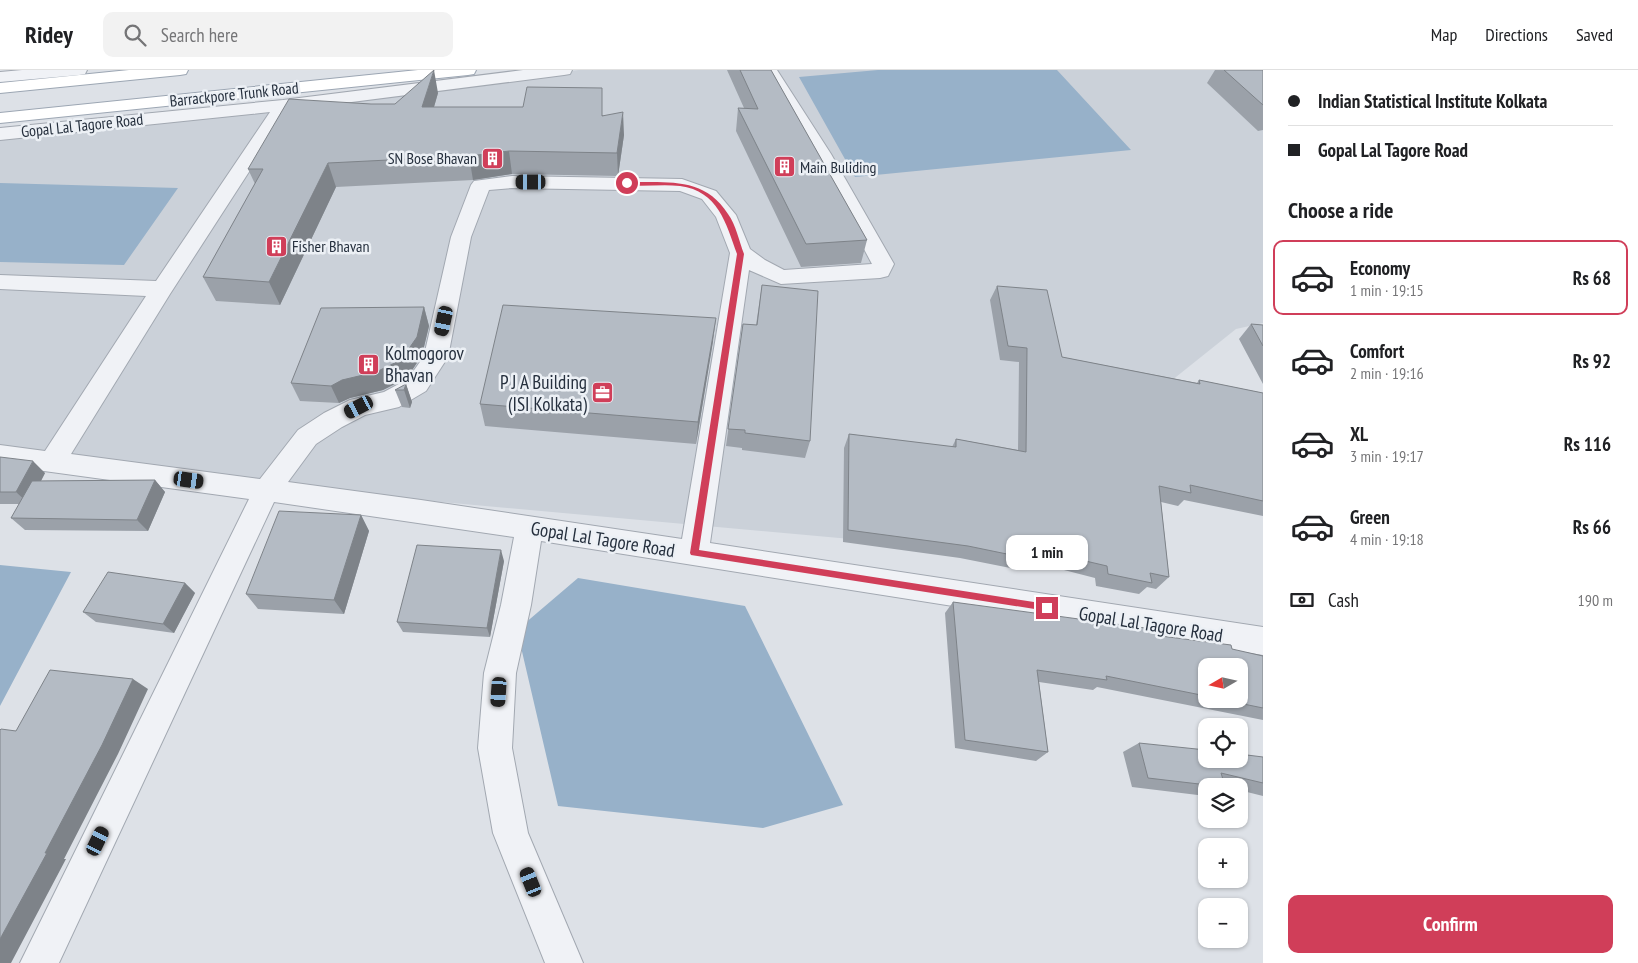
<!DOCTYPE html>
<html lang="en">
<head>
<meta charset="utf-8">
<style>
	body { margin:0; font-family:"PT Sans Narrow",sans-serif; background:#f2f2f2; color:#202124; height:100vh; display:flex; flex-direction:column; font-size:19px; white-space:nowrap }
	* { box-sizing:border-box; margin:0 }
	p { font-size:16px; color:#757577 }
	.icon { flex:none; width:28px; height:28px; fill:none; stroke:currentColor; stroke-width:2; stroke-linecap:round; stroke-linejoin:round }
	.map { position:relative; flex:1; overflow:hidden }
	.details { display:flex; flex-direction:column; background:#fff; width:375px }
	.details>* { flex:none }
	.top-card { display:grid; align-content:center; height:110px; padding:0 25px; background:#fff }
	.needle { width:32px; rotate:261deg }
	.tools { position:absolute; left:1198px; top:588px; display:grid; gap:10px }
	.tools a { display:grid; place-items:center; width:50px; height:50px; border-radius:10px; background:#fff; box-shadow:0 1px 4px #0004; font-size:25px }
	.end { position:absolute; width:22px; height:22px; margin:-11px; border:6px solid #d03e59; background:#fff; box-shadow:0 0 0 2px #fff }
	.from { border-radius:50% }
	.bubble { position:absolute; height:35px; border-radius:10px; background:#fff; box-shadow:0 1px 4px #0004; font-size:16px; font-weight:600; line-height:35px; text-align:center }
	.car { position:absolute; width:15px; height:30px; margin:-15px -8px; border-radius:6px; box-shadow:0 0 4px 1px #0007; background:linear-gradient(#222 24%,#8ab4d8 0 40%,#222 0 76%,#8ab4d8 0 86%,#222 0) }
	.top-card b { display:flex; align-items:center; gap:18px; height:48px; font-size:19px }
	.top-card b+b { border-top:1px solid #e0e0e0 }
	.top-card i { width:12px; height:12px; background:#202124 }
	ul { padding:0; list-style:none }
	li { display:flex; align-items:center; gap:15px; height:75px; margin:0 10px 8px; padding:0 15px; border:2px solid transparent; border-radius:10px }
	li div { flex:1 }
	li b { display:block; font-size:19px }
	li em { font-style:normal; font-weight:600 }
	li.active { border-color:#d03e59 }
	li>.icon { width:45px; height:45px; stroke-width:1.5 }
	h2 { padding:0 25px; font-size:22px; line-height:60px }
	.pay { display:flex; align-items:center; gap:12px; height:55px; padding:0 25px; font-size:19px }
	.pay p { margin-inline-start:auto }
	.primary-button { display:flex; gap:10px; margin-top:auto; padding:10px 25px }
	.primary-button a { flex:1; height:58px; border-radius:10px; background:#d03e59; color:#fff; font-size:20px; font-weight:600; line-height:58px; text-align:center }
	header { display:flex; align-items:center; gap:30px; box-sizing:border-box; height:70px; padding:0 25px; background:#fff; border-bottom:1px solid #e0e0e0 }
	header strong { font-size:24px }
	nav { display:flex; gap:28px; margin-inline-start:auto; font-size:18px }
	.search { width:350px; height:45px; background:#f2f2f2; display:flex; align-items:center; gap:12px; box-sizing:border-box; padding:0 18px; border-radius:10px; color:#757577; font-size:19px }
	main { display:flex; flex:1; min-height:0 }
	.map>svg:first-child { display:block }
</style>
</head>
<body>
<header>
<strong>Ridey</strong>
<div class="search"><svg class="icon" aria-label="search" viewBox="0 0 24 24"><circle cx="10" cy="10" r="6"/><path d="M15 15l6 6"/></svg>Search here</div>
<nav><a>Map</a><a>Directions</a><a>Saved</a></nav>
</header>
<main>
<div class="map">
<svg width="1263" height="893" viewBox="0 0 1263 893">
	<rect width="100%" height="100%" fill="#dde1e7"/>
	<path fill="#cbd1d9" d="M 579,0 L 1263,0 L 1263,253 L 1236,259 L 961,479 L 0,392 L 0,66 Z"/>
	<path fill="#97b1c9" d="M 878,0 L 1057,0 L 1131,80 L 855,107 L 799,7 Z
		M 0,113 L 178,118 L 124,195 L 0,192 Z
		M 0,495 L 71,502 L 0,636 Z
		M 578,508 L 745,536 L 843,735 L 763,758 L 558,736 L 517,560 Z"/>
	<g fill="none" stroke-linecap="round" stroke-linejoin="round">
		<defs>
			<path id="minor" d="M 22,0 L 87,0 L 85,4 L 79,5 L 0,12 L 0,2 Z
				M 523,0 L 572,0 L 570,4 L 564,5 L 289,40 L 170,224 L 71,384 L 260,409 L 298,360 L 324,343 L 350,330 L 384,322 L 408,309 L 424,286 L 451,167 L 471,115 L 474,111 L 512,106 L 682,109 L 716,121 L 736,145 L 750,179 L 765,190 L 784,200 L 872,194 L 813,84 L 761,0 L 777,0 L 831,84 L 894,194 L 888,206 L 880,208 L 781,214 L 749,200 L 710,473 L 1263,557 L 1263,585 L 541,471 L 531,535 L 516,603 L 512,678 L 528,763 L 583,893 L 545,893 L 493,763 L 478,678 L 484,603 L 501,535 L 514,467 L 274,432 L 59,893 L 20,893 L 249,429 L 0,395 L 0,375 L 45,381 L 146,226 L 0,219 L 0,205 L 156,211 L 270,42 L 0,70 L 0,58 L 283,30 ZM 512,118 L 680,121 L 702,129 L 716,147 L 730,183 L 682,469 L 421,430 L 288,412 L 316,374 L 342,357 L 365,345 L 399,337 L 426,321 L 448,287 L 471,167 L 489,120 Z"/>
			<path id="major" d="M 129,0 L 188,0 L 186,4 L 180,5 L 0,23 L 0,13 Z
				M 418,0 L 476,0 L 474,4 L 468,5 L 0,53 L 0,43 Z"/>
		</defs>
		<use href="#minor" stroke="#a2a8b1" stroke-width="2"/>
		<use href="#major" stroke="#9ca6b3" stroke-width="2"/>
		<use href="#minor" fill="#f0f2f6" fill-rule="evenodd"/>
		<use href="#major" fill="#fff" fill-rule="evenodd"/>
	</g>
	<path fill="#9ba1a9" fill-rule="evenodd" d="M 727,0 L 771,0 L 867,170 L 861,193 L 801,197 L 736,61 L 738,38 L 744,38 Z
		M 1215,0 L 1263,0 L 1263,60 L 1258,61 L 1207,13 Z
		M 438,23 L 434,37 L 603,45 L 624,65 L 618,106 L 512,104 L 473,110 L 336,117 L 280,235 L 216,231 L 203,207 L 255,114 L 248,99 L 371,34 L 395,34 Z
		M 762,215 L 810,371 L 805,388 L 742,380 L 742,378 L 726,376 L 743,254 L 756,255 Z
		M 997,216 L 1062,287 L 1197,313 L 1199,310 L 1263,323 L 1263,446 L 1184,430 L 1178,436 L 1161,432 L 1169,507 L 1156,519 L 1147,517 L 1139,524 L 1096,516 L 1095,508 L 1029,491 L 1021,500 L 960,488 L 843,472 L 844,378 L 849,364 L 952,377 L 956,369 L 1018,380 L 1019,292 L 1000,290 L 990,230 Z
		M 424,237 L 429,256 L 422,285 L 407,308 L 383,320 L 350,328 L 339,333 L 300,331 L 291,313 Z
		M 1251,254 L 1263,255 L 1263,314 L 1239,269 Z
		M 713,271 L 696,374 L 485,356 L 480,334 Z
		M 406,314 L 412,332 L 410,338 L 402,337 L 395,320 Z
		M 0,387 L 45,403 L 41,411 L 155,410 L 165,422 L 148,461 L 25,460 L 11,448 L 20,434 L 0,434 Z
		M 361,445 L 369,461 L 344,544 L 258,539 L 246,524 Z
		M 504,491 L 490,567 L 403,562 L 397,552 Z
		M 185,513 L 195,523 L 174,563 L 96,552 L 83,542 Z
		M 953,532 L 1161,566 L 1263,586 L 1263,650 L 1097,617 L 1093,620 L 1039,612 L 1048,682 L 1036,691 L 955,678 L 945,543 ZM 1206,596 L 1239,629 L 1206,629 Z
		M 1139,673 L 1206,689 L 1263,687 L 1263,726 L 1239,720 L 1239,716 L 1206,716 L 1206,726 L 1132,717 L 1123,682 Z"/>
	<path fill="#7e8389" d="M 434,0 L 438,23 L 427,61 L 422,37 Z
		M 623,42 L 624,65 L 618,106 L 617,83 Z
		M 509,81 L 512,104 L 473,110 L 469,86 Z
		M 328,93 L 336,117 L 280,235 L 269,212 Z
		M 424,237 L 429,256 L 422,285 L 407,308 L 383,320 L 350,328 L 339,333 L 331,316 Z
		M 716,248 L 713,271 L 696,374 L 698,352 Z
		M 406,314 L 412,332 L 410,338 L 404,320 Z
		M 33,391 L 45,403 L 29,434 L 16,422 Z
		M 155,410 L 165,422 L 148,461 L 137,450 Z
		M 361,445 L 369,461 L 344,544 L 334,530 Z
		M 501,480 L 504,491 L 490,567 L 487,558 Z
		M 185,513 L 195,523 L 174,563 L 163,554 Z
		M 133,609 L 148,619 L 118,684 L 64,789 L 66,789 L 11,893 L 0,893 L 0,869 L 45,783 Z"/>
	<path fill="#b4bbc4" stroke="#7e8389" d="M 434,0 L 422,37 L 523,37 L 527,17 L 602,18 L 602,46 L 623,42 L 617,83 L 509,81 L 469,86 L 328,93 L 269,212 L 203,207 L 263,99 L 248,99 L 289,29 L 371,34 L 395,34 Z
		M 740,0 L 771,0 L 867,170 L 806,174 L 738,38 L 758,39 Z
		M 1224,0 L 1263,0 L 1263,35 Z
		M 762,215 L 818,221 L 810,371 L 745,363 L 745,360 L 728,359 L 743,254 L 757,255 Z
		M 997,216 L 1047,220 L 1062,287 L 1200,314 L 1199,310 L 1263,323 L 1263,431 L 1190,415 L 1191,423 L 1159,416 L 1169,507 L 1150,503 L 1152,513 L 1108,504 L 1107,496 L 1030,478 L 1031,489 L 968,476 L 848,460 L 849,364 L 956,377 L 956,369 L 1026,382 L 1027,278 L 1008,276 Z
		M 503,235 L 716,248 L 698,352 L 480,334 Z
		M 424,237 L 417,267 L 401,290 L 376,302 L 342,310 L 331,316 L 291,313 L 321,238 Z
		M 1251,254 L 1263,255 L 1263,276 Z
		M 406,314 L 404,320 L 395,320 Z
		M 0,387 L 33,391 L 16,422 L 0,422 Z
		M 155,410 L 137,450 L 11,448 L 32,411 Z
		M 279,441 L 361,445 L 334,530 L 246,524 Z
		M 417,475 L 501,480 L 487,558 L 397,552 Z
		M 108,502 L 185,513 L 163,554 L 83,542 Z
		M 953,532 L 1160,560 L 1161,566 L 1231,575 L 1232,579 L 1263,586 L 1263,638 L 1219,629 L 1239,629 L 1239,596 L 1206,596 L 1206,626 L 1106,606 L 1107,610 L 1037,600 L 1048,682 L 965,670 Z
		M 50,600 L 133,609 L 102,675 L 45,783 L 47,783 L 0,869 L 0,660 L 1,659 L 16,661 Z
		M 1139,673 L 1206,680 L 1206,689 L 1239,689 L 1239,684 L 1263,687 L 1263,713 L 1221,703 L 1225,716 L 1216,716 L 1148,708 Z"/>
	<path fill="#d03e59" d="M 627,112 C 666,113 704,106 728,144 C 736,155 739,171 744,184 L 699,480 L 1047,534 L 1050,535 L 1050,540 L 1047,541 L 691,485 L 690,483 L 737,184 C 726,153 718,121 680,116 C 662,114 643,117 625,115 Z"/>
	<defs>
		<symbol id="building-square" viewBox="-11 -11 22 22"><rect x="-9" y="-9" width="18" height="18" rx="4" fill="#d03e59" stroke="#ecf0f5"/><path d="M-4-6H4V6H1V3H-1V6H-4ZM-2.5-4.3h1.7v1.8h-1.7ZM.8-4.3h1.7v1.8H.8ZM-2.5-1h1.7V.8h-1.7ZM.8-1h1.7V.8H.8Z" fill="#fff"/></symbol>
		<symbol id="office-square" viewBox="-11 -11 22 22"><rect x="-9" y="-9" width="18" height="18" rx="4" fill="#d03e59" stroke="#ecf0f5"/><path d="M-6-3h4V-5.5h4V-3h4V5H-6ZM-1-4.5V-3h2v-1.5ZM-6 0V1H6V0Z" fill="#fff"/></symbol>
	</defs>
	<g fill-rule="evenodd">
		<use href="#building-square" x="480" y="76" width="25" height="25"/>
		<use href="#building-square" x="772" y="84" width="25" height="25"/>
		<use href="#building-square" x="264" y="164" width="25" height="25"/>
		<use href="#building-square" x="356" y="282" width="25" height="25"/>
		<use href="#office-square" x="590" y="310" width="25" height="25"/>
	</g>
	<g text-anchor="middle" stroke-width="5" stroke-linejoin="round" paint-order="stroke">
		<g font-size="16" fill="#26303e" stroke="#ecf0f5">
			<text transform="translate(234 24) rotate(-6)" y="6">Barrackpore Trunk Road</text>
			<text transform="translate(82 55) rotate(-6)" y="6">Gopal Lal Tagore Road</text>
		</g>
		<g font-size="16" fill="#26303e" stroke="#ecf0f5" text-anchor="start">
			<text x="477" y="94" text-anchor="end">SN Bose Bhavan</text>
			<text x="800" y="103">Main Buliding</text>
			<text x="292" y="182">Fisher Bhavan</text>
		</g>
		<g font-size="19" fill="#26303e" stroke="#ecf0f5" text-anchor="start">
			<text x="385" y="290">Kolmogorov<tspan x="385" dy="22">Bhavan</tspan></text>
			<text x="587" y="319" text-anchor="end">P J A Building<tspan x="587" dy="22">(ISI Kolkata)</tspan></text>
		</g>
		<g font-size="19" fill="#26303e" stroke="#ecf0f5">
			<text transform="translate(603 469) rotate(9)" y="7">Gopal Lal Tagore Road</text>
			<text transform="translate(1151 554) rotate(9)" y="7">Gopal Lal Tagore Road</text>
		</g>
	</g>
</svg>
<div class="tools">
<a><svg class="needle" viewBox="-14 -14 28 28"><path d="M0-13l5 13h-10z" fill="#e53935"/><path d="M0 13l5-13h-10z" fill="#757577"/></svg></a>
<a><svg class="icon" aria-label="locate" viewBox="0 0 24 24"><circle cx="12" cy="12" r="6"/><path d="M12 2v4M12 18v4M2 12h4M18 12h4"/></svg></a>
<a><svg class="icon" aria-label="layers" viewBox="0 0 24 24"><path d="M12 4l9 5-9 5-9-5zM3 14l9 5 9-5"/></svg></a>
<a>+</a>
<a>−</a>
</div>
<i class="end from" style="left:627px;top:113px"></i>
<i class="end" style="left:1047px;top:538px"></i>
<div class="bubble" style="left:1006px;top:465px;width:82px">1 min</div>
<i class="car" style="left:531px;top:112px;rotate:270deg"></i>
<i class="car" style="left:444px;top:251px;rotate:192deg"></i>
<i class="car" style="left:359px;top:337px;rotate:243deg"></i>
<i class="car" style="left:189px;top:410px;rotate:98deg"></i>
<i class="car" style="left:499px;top:622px;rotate:184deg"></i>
<i class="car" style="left:98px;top:771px;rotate:26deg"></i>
<i class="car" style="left:531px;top:812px;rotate:338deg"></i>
</div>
<section class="details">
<div class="top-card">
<b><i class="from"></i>Indian Statistical Institute Kolkata</b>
<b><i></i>Gopal Lal Tagore Road</b>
</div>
<h2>Choose a ride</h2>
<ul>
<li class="active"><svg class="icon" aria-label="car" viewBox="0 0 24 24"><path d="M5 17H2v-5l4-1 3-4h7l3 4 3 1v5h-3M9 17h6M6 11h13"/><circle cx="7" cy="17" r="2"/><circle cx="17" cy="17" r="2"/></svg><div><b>Economy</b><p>1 min · 19:15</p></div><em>Rs 68</em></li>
<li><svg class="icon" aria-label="car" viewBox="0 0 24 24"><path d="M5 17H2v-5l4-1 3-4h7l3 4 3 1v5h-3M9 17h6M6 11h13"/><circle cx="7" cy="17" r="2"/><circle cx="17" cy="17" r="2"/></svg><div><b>Comfort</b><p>2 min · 19:16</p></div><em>Rs 92</em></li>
<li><svg class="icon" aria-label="car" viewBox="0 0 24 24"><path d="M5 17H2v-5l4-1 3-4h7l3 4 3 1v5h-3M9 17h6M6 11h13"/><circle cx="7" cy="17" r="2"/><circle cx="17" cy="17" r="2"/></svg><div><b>XL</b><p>3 min · 19:17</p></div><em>Rs 116</em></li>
<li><svg class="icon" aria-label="car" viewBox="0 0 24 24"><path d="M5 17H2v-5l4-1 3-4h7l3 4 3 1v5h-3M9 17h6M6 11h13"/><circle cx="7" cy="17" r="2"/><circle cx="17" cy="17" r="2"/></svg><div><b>Green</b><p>4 min · 19:18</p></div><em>Rs 66</em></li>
</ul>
<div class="pay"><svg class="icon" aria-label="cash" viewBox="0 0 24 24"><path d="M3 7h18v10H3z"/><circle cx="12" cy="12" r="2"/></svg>Cash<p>190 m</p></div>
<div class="primary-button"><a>Confirm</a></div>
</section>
</main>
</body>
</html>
